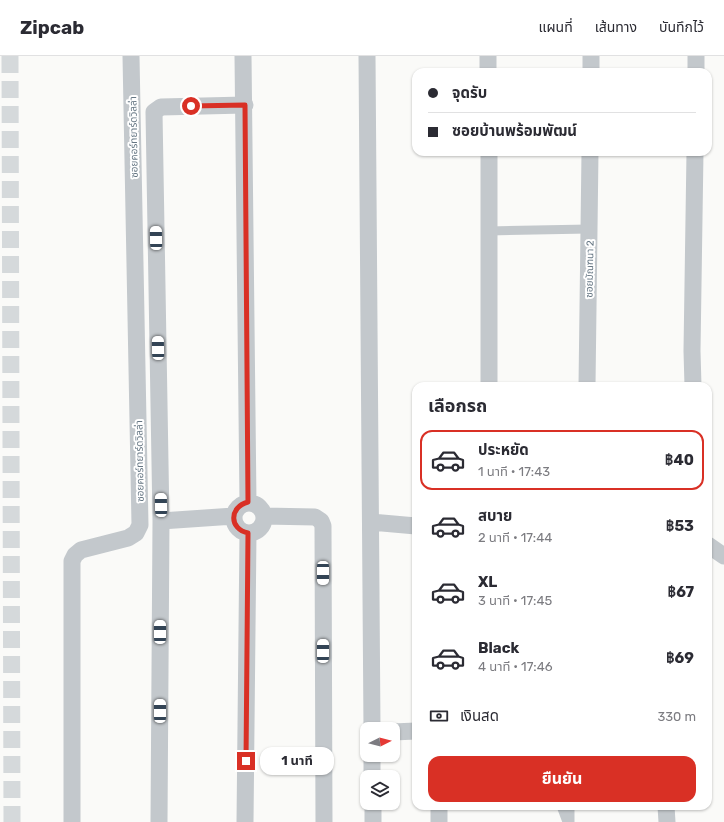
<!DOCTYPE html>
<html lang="th">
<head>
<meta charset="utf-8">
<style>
	body { margin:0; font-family:Rubik,"Noto Sans Thai",sans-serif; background:#f2f2f3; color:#2b2b33; height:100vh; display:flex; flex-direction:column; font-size:15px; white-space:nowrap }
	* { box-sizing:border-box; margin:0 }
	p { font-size:13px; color:#7c7c81 }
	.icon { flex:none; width:22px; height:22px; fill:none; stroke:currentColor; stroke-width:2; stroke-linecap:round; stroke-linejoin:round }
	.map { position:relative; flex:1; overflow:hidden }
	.drawer { position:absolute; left:412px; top:326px; width:300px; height:428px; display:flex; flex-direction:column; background:#fff; border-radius:12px; box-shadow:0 1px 3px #0004 }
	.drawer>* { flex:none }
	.banner { position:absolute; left:412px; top:12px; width:300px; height:88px; border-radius:12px; box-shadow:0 1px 3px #0004; display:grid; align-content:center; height:88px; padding:0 16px; background:#fff }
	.needle { width:26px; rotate:84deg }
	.tools { position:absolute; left:360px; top:666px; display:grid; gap:8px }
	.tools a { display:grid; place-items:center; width:40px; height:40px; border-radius:8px; background:#fff; box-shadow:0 1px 3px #0004; font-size:20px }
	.end { position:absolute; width:18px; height:18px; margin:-9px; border:5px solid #d93025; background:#fff; box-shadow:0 0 0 2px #fff }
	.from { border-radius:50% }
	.bubble { position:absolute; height:28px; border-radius:12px; background:#fff; box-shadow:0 1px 3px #0004; font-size:13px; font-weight:700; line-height:28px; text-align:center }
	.car { position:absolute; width:12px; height:24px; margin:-12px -6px; border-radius:5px; box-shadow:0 0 3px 1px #0007; background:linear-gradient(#fff 24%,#345 0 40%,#fff 0 76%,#345 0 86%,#fff 0) }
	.banner b { display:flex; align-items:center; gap:14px; height:38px; font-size:15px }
	.banner b+b { border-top:1px solid #e1e1e2 }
	.banner i { width:10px; height:10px; background:#2b2b33 }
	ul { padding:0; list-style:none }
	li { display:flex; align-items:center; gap:12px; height:60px; margin:0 8px 6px; padding:0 8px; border:2px solid transparent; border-radius:12px }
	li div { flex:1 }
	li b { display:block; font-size:15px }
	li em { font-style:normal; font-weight:700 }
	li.active { border-color:#d93025 }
	li>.icon { width:36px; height:36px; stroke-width:1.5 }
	h2 { padding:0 16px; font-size:18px; line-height:48px }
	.pay { display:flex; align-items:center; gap:10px; height:44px; padding:0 16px; font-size:15px }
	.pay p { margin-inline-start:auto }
	.primary-button { display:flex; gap:8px; margin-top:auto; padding:8px 16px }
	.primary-button a { flex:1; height:46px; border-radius:12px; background:#d93025; color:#fff; font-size:16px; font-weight:700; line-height:46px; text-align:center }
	header { display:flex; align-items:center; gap:24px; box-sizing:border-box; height:56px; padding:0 20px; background:#fff; border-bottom:1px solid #e1e1e2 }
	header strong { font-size:19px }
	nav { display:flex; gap:22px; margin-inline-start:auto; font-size:14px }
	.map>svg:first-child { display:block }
</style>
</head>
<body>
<header>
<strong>Zipcab</strong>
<nav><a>แผนที่</a><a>เส้นทาง</a><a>บันทึกไว้</a></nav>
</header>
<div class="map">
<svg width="724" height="766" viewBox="0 0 724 766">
	<rect width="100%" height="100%" fill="#fafaf8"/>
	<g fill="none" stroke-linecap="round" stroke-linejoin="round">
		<path stroke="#d5d9db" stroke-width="17" stroke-dasharray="17 8" stroke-linecap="butt" d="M 10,0 L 12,766"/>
		<path stroke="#c3c8cc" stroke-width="9" d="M 489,175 L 589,173
			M 561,750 L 567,766
			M 570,750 L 570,766"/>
		<path stroke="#c3c8cc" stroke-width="17" d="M 243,0 L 248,446
			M 367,0 L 372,673
			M 488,0 L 488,16
			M 591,16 L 591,0
			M 696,16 L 696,0
			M 489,330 L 489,96
			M 587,330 L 590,96
			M 693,330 L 692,295 L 695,96
			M234 462a15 15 0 1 1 30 0a15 15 0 1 1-30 0Z
			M 264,460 L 315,461 L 321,465 L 323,470 L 324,766
			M 161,465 L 234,460
			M 371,466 L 416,470
			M 708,489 L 724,500
			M 393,676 L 416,675
			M 372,699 L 372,721
			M 373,747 L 373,766
			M 439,750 L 439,766
			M 666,750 L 667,766
			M 72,766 L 72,505 L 75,499 L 81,494 L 128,482 L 136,477 L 140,469 L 131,0
			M 159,766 L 161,465 L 154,56 L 161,51 L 245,49
			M 245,766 L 248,477"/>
	</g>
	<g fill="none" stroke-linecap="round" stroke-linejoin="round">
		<path stroke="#d93025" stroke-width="5" d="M 191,50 L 245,49 L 248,446 C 229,451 229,473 248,477 L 246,705"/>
	</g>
	<g text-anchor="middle" stroke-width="4" stroke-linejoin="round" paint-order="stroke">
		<g font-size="10" fill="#657683" stroke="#fff">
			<text transform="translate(133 81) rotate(-91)" y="4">ซอยคอร์ทยาร์ดวิลล่า</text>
			<text transform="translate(589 213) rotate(-89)" y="4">ซอยมัณฑนา 2</text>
			<text transform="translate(139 405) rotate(-91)" y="4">ซอยคอร์ทยาร์ดวิลล่า</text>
		</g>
	</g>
</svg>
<div class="tools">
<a><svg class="needle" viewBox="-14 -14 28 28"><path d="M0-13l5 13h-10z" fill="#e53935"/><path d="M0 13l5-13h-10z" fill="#7c7c81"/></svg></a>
<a><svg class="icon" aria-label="layers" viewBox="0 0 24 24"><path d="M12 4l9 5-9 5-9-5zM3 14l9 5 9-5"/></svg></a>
</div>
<i class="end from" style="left:191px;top:50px"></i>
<i class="end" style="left:246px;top:705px"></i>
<div class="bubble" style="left:260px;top:691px;width:74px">1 นาที</div>
<i class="car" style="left:156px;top:182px;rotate:359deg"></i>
<i class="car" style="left:158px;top:292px;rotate:359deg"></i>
<i class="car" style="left:161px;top:449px;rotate:359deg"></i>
<i class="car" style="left:323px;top:517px;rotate:180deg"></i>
<i class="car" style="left:160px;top:576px;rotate:0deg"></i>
<i class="car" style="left:323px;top:595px;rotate:0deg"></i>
<i class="car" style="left:160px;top:655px;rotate:0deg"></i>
<div class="banner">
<b><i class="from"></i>จุดรับ</b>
<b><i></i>ซอยบ้านพร้อมพัฒน์</b>
</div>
<section class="drawer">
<h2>เลือกรถ</h2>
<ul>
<li class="active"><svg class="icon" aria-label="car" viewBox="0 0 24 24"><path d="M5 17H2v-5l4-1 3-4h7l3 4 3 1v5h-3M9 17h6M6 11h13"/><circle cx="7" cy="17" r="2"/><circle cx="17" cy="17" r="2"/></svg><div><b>ประหยัด</b><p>1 นาที · 17:43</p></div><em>฿40</em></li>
<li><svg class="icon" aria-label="car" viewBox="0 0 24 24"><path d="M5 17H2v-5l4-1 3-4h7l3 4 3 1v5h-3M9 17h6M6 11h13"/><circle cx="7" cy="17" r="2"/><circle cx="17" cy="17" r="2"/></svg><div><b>สบาย</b><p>2 นาที · 17:44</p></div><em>฿53</em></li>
<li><svg class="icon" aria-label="car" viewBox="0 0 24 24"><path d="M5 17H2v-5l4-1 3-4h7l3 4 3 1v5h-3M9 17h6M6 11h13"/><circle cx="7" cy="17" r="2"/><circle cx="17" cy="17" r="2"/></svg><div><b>XL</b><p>3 นาที · 17:45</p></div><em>฿67</em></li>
<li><svg class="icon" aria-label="car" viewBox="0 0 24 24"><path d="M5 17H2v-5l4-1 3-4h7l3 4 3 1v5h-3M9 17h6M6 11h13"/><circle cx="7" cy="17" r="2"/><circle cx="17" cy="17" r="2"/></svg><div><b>Black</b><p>4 นาที · 17:46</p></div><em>฿69</em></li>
</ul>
<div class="pay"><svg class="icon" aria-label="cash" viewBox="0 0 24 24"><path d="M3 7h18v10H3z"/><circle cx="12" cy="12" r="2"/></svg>เงินสด<p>330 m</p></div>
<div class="primary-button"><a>ยืนยัน</a></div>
</section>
</div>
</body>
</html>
